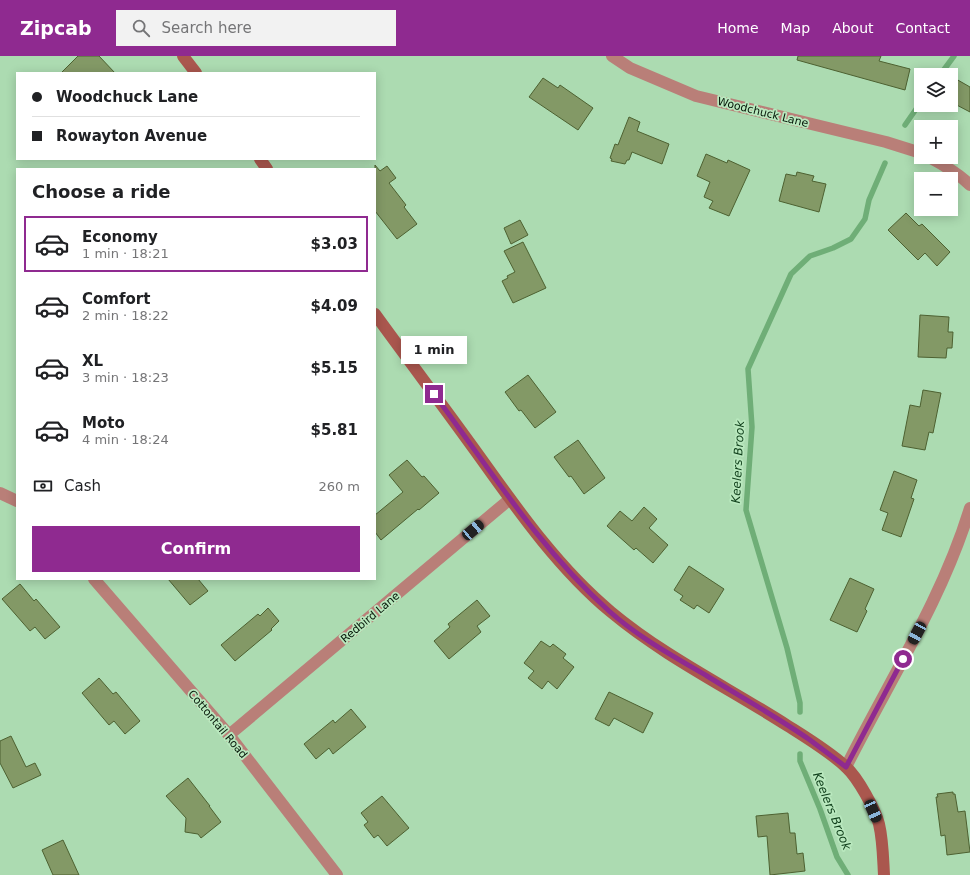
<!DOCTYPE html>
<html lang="en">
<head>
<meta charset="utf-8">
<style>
	body { margin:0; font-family:"DejaVu Sans",sans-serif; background:#f2f2f2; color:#202124; height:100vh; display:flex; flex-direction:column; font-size:15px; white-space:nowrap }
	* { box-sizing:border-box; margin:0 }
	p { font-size:13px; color:#757577 }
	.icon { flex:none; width:22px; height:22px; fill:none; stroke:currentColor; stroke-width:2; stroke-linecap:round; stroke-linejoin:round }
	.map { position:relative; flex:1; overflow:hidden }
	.details { position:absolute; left:16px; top:112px; width:360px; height:412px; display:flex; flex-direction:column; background:#fff; border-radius:0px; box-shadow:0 2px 10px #0003 }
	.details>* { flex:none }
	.top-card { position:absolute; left:16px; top:16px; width:360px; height:88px; border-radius:0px; box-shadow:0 2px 10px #0003; display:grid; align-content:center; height:88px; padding:0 16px; background:#fff }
	.fabs { position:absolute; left:914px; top:12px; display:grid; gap:8px }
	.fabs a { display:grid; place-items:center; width:44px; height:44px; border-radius:0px; background:#fff; box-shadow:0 2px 10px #0003; font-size:20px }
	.end { position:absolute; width:18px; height:18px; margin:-9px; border:5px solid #8f2a90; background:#fff; box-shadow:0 0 0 2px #fff }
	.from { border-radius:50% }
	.bubble { position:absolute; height:28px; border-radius:0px; background:#fff; box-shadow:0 2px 10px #0003; font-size:13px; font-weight:800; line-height:28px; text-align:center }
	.car { position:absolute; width:12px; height:24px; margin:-12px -6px; border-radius:5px; box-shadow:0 0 3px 1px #0007; background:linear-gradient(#222 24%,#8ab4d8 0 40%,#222 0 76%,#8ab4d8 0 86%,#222 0) }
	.top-card b { display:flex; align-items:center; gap:14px; height:38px; font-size:15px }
	.top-card b+b { border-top:1px solid #e0e0e0 }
	.top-card i { width:10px; height:10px; background:#202124 }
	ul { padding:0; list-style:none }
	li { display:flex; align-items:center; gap:12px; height:56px; margin:0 8px 6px; padding:0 8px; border:2px solid transparent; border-radius:0px }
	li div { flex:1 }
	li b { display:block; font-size:15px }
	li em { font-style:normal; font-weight:800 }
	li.selected { border-color:#8f2a90 }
	li>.icon { width:36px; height:36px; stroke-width:1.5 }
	h2 { padding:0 16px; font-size:18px; line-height:48px }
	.pay { display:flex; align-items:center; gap:10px; height:44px; padding:0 16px; font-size:15px }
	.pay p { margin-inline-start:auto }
	.cta { display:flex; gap:8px; margin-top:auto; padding:8px 16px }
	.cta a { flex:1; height:46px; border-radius:0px; background:#8f2a90; color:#fff; font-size:16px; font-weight:800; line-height:46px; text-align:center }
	header { display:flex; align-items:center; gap:24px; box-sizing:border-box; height:56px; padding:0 20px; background:#8f2a90; color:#fff }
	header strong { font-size:19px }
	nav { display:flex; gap:22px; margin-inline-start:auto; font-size:14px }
	.search { width:280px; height:36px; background:#f2f2f2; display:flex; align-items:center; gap:10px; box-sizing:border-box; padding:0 14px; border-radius:0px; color:#757577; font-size:15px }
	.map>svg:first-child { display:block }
</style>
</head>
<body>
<header>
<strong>Zipcab</strong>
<div class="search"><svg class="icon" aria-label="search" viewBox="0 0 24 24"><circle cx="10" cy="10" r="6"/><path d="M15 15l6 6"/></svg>Search here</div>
<nav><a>Home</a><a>Map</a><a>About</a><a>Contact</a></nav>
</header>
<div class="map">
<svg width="970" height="819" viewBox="0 0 970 819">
	<rect width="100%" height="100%" fill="#acdbb1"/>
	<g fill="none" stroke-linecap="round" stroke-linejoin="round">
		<path stroke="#6fae77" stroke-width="5.5" d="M 940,19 L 954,0
			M 905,69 L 921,46
			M 800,656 L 800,647 L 787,592 L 746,454 L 752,371 L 748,313 L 791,218 L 810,200 L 833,192 L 851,183 L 865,163 L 869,144 L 885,107
			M 800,698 L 800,705 L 820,753 L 837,801 L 848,819"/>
	</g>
	<path fill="#839966" stroke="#4d6131" d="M 78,0 L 99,0 L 115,17 L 61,17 Z
		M 798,0 L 881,0 L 879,5 L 910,13 L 905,34 L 797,4 Z
		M 543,22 L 558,32 L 560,29 L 593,52 L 578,74 L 529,41 Z
		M 956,23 L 970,31 L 970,56 L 951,46 L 951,33 Z
		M 629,61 L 640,66 L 637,75 L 669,88 L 662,108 L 632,96 L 629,104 L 627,104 L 625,108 L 611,105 L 612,103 L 610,102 L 615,88 L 618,89 Z
		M 706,98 L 727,107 L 728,104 L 750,114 L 729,160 L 709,152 L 713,145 L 704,141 L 710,126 L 697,120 Z
		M 375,109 L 380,115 L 387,110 L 396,122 L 389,127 L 406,149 L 404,151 L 417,168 L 397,183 L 375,155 Z
		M 797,116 L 814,120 L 812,125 L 826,128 L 819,156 L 779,145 L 786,118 L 796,120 Z
		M 906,157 L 919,170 L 922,168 L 950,196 L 937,210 L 925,197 L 918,204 L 888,174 Z
		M 520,164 L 528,179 L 511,188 L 504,172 Z
		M 523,186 L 546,232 L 513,247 L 502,225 L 508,222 L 507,220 L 515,216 L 504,195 Z
		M 920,259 L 949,261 L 948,276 L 953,276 L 952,292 L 947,292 L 946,302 L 918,301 Z
		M 528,319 L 556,356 L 535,372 L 521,354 L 519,355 L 505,336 Z
		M 923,334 L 941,337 L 933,377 L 929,376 L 925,394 L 902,390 L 910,349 L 920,351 Z
		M 578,384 L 605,422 L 584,438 L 571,420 L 569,421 L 554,401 Z
		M 407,404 L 422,421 L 424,420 L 439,437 L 419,454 L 418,453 L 381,484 L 375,476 L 375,459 L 403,436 L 389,419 Z
		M 894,415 L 917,424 L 911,442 L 914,443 L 901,481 L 882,474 L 888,457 L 880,454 Z
		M 644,451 L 657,463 L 649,472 L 668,489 L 653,507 L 636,492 L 634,494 L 607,470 L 620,455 L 632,465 Z
		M 689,510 L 724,533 L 709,557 L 697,549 L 694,553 L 680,544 L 683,540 L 674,534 Z
		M 850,522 L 874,533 L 865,553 L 867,555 L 857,576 L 830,564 Z
		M 168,523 L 198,523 L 208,535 L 190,549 Z
		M 20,528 L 34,545 L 36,543 L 60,571 L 45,583 L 35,571 L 30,575 L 2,543 Z
		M 477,544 L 490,560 L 477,570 L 481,576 L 449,603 L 434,585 L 450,571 L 448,568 Z
		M 268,552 L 279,565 L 271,573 L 272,574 L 235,605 L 221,589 L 258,558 L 260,560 Z
		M 541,585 L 550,591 L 553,588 L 566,598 L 563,602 L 574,611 L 557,633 L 548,625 L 542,633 L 528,622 L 534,615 L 524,607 Z
		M 99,622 L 113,638 L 116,636 L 140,665 L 125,678 L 114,665 L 109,669 L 82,637 Z
		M 609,636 L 653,657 L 643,677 L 614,662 L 609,670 L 595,663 Z
		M 351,653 L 366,671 L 333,698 L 329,692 L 316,703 L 304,688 L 333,664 L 335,667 Z
		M 11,680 L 26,711 L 35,707 L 41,719 L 13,732 L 0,707 L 0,685 Z
		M 188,722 L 210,750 L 209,750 L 221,766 L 201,782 L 198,778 L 185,776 L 186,762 L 166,740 Z
		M 953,736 L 953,738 L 955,738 L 958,756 L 965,755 L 970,796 L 947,799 L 945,779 L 941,780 L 936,741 L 938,741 L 937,738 Z
		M 382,740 L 409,772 L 387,790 L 378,779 L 374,782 L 364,769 L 368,766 L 361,757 Z
		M 788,757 L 790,777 L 795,777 L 797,798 L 803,797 L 805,815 L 770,819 L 767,780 L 758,781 L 756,760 Z
		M 63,784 L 79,819 L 53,819 L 42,794 Z"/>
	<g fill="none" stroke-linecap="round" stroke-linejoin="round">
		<path stroke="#b97f78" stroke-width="12" d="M 612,0 L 630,12 L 696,40 L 886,86 L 921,97
			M 929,101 C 944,109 958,117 970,129
			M 0,437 L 17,445
			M 94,523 L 229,679 L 337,819
			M 229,679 L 510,443
			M 846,711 C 889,625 942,544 970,452"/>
		<path stroke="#aa574e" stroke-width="12" d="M 183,0 L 196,17
			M 260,103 L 267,113
			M 375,258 C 409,305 444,351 477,397 C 517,453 558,512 611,556 C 665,601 729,632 788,670 C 807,682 830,696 846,711 C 858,722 875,753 879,768 C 883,785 883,802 884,819"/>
	</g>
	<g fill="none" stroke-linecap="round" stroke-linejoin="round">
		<path stroke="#8f2a90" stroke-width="5" d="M 434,338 C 489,412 539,492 609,555 C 638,581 673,600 707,620 C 741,641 777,661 810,684 C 822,693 834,702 846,711 L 903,603"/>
	</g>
	<g text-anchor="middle" stroke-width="3.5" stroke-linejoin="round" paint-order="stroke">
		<g font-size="11" fill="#061709" stroke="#b9e8be">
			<text transform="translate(763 56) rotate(14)" y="4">Woodchuck Lane</text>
			<text transform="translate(370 561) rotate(-40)" y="4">Redbird Lane</text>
			<text transform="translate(218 668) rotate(50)" y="4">Cottontail Road</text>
		</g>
		<g font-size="12" font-style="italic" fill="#0e3d19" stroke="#b9e8be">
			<text transform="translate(738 406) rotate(-87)" y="4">Keelers Brook</text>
			<text transform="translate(832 755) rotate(68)" y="4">Keelers Brook</text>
		</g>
	</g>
</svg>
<div class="fabs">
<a><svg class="icon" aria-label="layers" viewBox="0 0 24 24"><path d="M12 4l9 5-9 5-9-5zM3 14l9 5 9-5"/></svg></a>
<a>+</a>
<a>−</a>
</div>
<i class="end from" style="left:903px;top:603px"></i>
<i class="end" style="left:434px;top:338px"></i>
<div class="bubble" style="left:401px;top:280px;width:66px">1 min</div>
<i class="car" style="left:473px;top:474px;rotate:50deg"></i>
<i class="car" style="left:917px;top:577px;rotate:208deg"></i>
<i class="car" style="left:873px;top:755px;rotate:156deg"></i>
<div class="top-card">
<b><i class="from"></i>Woodchuck Lane</b>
<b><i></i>Rowayton Avenue</b>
</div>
<section class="details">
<h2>Choose a ride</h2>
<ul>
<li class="selected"><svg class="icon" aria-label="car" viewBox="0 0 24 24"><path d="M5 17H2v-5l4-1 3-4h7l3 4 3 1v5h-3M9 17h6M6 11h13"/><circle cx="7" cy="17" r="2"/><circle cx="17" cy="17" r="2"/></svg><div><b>Economy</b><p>1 min · 18:21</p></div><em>$3.03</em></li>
<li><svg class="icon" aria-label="car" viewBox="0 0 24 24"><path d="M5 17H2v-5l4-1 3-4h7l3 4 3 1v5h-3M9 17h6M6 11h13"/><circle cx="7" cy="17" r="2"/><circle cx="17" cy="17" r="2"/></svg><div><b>Comfort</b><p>2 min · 18:22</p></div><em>$4.09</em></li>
<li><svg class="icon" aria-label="car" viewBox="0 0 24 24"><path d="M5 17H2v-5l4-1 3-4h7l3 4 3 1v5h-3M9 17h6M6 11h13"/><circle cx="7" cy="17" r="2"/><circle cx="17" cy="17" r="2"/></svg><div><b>XL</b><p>3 min · 18:23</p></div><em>$5.15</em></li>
<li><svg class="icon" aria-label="car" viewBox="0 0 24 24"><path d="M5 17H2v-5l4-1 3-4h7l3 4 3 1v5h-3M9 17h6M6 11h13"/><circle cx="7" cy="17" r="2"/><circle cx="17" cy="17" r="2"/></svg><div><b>Moto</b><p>4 min · 18:24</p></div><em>$5.81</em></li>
</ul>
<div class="pay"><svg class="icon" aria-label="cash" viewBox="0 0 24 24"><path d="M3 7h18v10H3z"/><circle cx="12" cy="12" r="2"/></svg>Cash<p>260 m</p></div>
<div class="cta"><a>Confirm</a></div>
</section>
</div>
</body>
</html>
